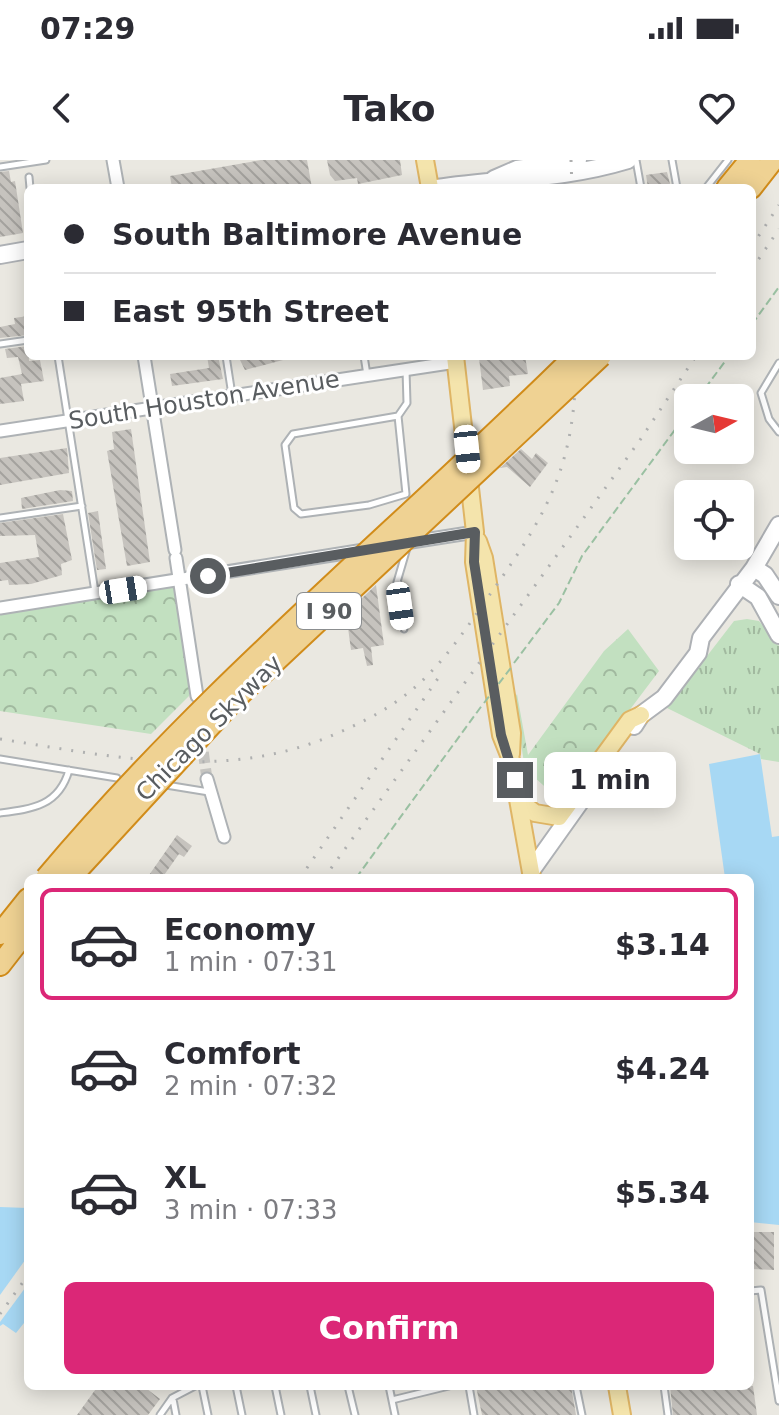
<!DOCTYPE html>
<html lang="en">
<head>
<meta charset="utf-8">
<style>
	body { margin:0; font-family:"DejaVu Sans",sans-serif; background:#f2f2f3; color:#2b2b33; height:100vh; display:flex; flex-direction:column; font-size:30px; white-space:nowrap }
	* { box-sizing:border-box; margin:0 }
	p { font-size:26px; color:#7c7c81 }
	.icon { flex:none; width:44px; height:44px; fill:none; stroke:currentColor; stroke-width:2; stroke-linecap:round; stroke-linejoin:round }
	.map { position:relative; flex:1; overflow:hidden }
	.panel { position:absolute; left:24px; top:714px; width:730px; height:516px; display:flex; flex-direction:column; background:#fff; border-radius:12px; box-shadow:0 4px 20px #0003 }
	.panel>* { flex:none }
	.guide { position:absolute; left:24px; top:24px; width:732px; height:176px; border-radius:12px; box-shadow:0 4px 20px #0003; display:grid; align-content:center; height:176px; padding:0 40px; background:#fff }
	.needle { width:52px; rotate:82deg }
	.controls { position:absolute; left:674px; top:224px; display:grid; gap:16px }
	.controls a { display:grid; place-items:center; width:80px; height:80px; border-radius:12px; background:#fff; box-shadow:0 4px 20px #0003; font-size:40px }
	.end { position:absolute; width:36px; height:36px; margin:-18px; border:10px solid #595d60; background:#fff; box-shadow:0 0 0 4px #fff }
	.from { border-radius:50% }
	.bubble { position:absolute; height:56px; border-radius:12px; background:#fff; box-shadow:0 4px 20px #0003; font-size:26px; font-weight:600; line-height:56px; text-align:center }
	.car { position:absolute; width:24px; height:48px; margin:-24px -12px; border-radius:10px; box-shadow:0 0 6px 2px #0007; background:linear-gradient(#fff 24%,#345 0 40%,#fff 0 76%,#345 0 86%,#fff 0) }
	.guide b { display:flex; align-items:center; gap:28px; height:76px; font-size:30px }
	.guide b+b { border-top:2px solid #e1e1e2 }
	.guide i { width:20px; height:20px; background:#2b2b33 }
	ul { padding:14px 0 0; list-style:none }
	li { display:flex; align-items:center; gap:24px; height:112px; margin:0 16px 12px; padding:0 24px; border:4px solid transparent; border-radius:12px }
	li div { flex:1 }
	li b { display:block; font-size:30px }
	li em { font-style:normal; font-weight:600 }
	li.active { border-color:#db2777 }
	li>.icon { width:72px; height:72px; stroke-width:1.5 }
	.button { display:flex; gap:16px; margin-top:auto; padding:16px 40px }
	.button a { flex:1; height:92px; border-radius:12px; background:#db2777; color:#fff; font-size:32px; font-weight:600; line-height:92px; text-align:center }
	.status { display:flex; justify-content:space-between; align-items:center; height:56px; padding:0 40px; background:#fff; direction:ltr }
	.status svg { height:22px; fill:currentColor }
	header { display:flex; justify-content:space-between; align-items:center; height:104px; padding:0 40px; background:#fff; font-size:36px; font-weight:600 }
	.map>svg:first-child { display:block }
</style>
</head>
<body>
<div class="status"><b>07:29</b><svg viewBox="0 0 49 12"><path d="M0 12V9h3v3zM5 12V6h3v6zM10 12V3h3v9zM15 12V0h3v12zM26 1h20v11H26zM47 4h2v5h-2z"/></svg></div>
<header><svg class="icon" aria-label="back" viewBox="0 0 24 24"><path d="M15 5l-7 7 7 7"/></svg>Tako<svg class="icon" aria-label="heart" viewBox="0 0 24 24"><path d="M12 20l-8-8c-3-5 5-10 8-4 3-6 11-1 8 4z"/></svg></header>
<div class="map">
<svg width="779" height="1255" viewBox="0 0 779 1255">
	<defs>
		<pattern id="grass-tufts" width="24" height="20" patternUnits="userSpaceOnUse" patternTransform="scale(2)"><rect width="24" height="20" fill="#c2e0c0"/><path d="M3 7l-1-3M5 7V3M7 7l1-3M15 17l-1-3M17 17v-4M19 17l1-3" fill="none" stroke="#a1b99f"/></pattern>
		<pattern id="forest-crowns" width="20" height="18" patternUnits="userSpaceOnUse" patternTransform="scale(2)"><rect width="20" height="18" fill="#c2e0c0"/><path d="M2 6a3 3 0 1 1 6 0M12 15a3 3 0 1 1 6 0" fill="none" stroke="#a1b99f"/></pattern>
		<pattern id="building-back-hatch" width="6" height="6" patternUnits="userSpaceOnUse" patternTransform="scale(2)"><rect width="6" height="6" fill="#c6c3be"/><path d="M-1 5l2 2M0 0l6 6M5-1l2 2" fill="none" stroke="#a4a29e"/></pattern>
	</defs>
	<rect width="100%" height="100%" fill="#eae8e1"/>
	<path fill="url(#grass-tufts)" d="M 747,459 L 759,461 L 779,486 L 779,602 L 761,599 L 760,594 L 667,548 L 734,461 Z"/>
	<path fill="url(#forest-crowns)" d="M 178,426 L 191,514 L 189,536 L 151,574 L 0,551 L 0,453 Z
		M 628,469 L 659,511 L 561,641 L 525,609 L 514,539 L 517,534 L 528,595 L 604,491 Z"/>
	<path fill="#a7d8f4" d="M 760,594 L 772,677 L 779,676 L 779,1065 L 750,1062 L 750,718 L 725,718 L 709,604 Z
		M 0,1047 L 28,1048 L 28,1158 L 16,1173 L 3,1164 L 0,1166 Z"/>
	<path fill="#eae8e1" d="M 28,1096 L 28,1124 L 0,1162 L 0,1135 Z"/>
	<path fill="url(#building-back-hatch)" d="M 261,0 L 307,0 L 312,28 L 172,28 L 170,16 Z
		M 327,0 L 400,0 L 402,15 L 358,24 L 357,18 L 335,21 L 330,15 Z
		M 9,11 L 11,22 L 15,21 L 23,73 L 0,77 L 0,12 Z
		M 667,12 L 671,28 L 648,28 L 646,15 Z
		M 28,156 L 28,175 L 0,178 L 0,167 L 15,164 L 14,158 Z
		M 28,186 L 29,201 L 40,200 L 44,221 L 21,224 L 24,241 L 0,244 L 0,218 L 22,214 L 18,197 L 7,198 L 5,189 Z
		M 207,196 L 218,196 L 223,219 L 172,226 L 170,214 L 209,208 Z
		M 238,196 L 282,196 L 283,200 L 245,210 Z
		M 494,196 L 525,196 L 528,214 L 509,216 L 510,226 L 483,230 L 479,198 Z
		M 131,269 L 150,402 L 127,406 L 107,291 L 114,289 L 112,272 Z
		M 67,288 L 69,313 L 0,325 L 0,298 Z
		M 521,289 L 532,299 L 536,293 L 548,303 L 530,327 L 507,307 L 500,308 Z
		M 60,330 L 72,331 L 73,341 L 22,349 L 21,338 Z
		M 98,351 L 106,409 L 97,410 L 88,353 Z
		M 63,354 L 72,400 L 61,404 L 62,415 L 31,424 L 9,425 L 8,420 L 0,421 L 0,403 L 39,397 L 35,375 L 0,376 L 0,363 Z
		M 376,425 L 384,485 L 371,487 L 373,505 L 367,506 L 363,488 L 351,490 L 346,453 Z
		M 177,675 L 192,686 L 184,697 L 179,694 L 162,718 L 147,718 Z
		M 750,1072 L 774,1072 L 774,1110 L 750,1109 Z
		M 98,1226 L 143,1226 L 160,1239 L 148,1255 L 77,1255 Z
		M 476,1226 L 571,1226 L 576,1255 L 482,1255 Z
		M 670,1226 L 753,1226 L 757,1255 L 673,1255 Z"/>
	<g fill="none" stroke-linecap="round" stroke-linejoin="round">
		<path stroke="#c6c5c1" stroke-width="11" stroke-dasharray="11 5.5" stroke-linecap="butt" d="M 201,576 L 207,619"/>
		<defs>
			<path id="service" d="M 636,0 L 641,28
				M 672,0 L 677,28
				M 0,7 L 46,0
				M 29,17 L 30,28
				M 706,28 L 728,0
				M 0,184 L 28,180
				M 58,196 L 95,432
				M 226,196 L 232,235
				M 364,196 L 367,215
				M 779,203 L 761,233 L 769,259 L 779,272
				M 398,256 L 406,334 L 369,345 L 301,354 L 294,348 L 285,285 L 293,274 L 398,256 L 407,243 L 406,210
				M 0,358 L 82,346
				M 404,469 L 397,422 L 407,388
				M 0,599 L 117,618
				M 166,625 L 209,632
				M 0,653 C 32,649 59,646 69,610
				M 750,1131 L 761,1130 L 779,1241
				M 202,1226 L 208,1255
				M 236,1226 L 242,1255
				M 275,1226 L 281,1255
				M 310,1226 L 316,1255
				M 348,1226 L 355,1255
				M 389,1226 L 395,1255
				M 469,1226 L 474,1255
				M 576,1226 L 582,1255
				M 664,1226 L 668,1255
				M 173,1239 L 176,1255
				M 392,1240 L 449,1226
				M 160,1255 L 172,1238 L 195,1226"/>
			<path id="minor" d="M 113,0 L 118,28
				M 144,196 L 175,390
				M 0,271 L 456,202
				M 405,383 L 475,372
				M 176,398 L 197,536
				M 0,448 L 364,390
				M 207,619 L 224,677"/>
			<path id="secondary" d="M 494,19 L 517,9 L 578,0
				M 437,28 C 504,18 562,20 628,0
				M 0,95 L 28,90
				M 754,408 L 765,415 L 779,436
				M 739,424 L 758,437 L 779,475
				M 634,566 L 641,555 L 664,538 L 698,493 L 701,478 L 754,408 L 779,365
				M 531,711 L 600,614"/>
			<path id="primary" d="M 425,0 L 430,28
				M 455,196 L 475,372 L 474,402 L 501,575 L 511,600 L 532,718
				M 478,381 L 484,398 L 512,573 L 511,594
				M 519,641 L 535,653 L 559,657 L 630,560 L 641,555
				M 617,1226 L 622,1255"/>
			<path id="motorway" d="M 727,28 L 750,0
				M 751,28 L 773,0
				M 0,774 L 28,739
				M 0,805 L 28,769"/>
		</defs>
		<use href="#service" stroke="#aeb2b5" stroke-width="9"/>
		<use href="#minor" stroke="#aeb2b5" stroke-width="15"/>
		<use href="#secondary" stroke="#aeb1b5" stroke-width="20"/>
		<use href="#primary" stroke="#dfb565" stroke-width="20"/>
		<use href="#motorway" stroke="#d18c1a" stroke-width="24"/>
		<path stroke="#9ac0a2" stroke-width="2" stroke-dasharray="8 4" stroke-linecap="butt" d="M 752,164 L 779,127
			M 698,238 L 729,196
			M 514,503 L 559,443 L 582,396 L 688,252
			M 356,718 L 483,544"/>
		<use href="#service" stroke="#fff" stroke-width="5"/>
		<use href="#minor" stroke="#fff" stroke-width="11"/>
		<use href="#secondary" stroke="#fff" stroke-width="16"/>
		<use href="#primary" stroke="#f4e4ac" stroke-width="16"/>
		<use href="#motorway" stroke="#efd293" stroke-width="20"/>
		<path stroke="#afb0b0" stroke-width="3" stroke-dasharray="2 10" stroke-linecap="butt" d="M 571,0 L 572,28
			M 752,86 L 779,45
			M 752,109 L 779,69
			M 0,579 C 116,597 228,623 340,572 C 372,558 401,542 426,517 C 452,491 472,460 493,430 C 552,347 576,300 576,196
			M 300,718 L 441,514
			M 324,718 L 640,280 L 696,196
			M 0,1154 L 28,1115"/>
		<defs>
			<path id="motorway-bridge" d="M 46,718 C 206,527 398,371 575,196
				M 70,718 L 234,540 L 601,196"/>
		</defs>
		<use href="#motorway-bridge" stroke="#d18c1a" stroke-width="24" stroke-linecap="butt"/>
		<path stroke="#9ac0a2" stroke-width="2" stroke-dasharray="8 4" stroke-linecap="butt" d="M 484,543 L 513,505"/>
		<use href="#motorway-bridge" stroke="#efd293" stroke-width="20"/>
	</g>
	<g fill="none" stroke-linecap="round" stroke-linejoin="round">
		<path stroke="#595d60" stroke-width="10" d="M 208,416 L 475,372 L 474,402 L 501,575 L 515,620"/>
	</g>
	<g text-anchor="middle" stroke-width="6" stroke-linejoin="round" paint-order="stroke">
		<rect fill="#fff" stroke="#8b8e90" stroke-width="2" x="297" y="433" width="64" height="36" rx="6"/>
		<g font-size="22" font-weight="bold" fill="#595d60">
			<text x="329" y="459">I 90</text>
		</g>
		<g font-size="24" fill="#595d60" stroke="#fff">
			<text transform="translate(204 240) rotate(-9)" y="8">South Houston Avenue</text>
			<text transform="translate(209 568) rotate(-45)" y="8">Chicago Skyway</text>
		</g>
	</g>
</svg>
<div class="controls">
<a><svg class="needle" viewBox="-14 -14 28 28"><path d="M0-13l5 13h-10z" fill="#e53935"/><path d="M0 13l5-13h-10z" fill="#7c7c81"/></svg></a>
<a><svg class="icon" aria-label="locate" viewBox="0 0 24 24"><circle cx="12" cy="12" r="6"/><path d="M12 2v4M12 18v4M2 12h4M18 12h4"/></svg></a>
</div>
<i class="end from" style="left:208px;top:416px"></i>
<i class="end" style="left:515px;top:620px"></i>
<div class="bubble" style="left:544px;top:592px;width:132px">1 min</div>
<i class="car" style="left:467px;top:289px;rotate:174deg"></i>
<i class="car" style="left:123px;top:430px;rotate:81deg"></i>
<i class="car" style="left:400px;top:446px;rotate:172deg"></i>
<div class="guide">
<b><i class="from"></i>South Baltimore Avenue</b>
<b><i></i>East 95th Street</b>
</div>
<section class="panel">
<ul>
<li class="active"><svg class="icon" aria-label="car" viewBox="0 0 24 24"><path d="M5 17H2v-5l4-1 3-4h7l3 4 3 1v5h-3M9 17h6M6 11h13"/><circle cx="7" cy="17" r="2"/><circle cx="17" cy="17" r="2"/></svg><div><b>Economy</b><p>1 min · 07:31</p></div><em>$3.14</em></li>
<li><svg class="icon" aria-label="car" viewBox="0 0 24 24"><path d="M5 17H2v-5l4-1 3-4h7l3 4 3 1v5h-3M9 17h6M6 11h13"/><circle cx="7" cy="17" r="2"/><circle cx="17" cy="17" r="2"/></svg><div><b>Comfort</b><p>2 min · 07:32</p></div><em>$4.24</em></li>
<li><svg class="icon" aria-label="car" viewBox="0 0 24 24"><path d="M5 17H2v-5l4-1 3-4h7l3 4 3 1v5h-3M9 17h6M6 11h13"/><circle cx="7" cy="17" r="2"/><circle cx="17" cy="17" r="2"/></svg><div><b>XL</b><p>3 min · 07:33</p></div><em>$5.34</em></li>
</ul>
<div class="button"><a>Confirm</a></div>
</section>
</div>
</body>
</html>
